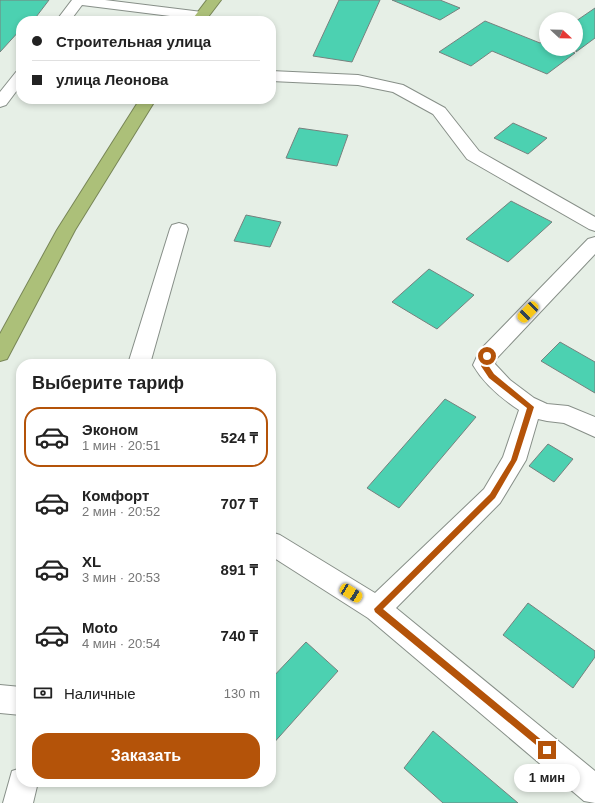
<!DOCTYPE html>
<html lang="ru">
<head>
<meta charset="utf-8">
<style>
	body { margin:0; font-family:Helvetica,sans-serif; background:#f2f2f2; color:#222; height:100vh; display:flex; flex-direction:column; font-size:15px; white-space:nowrap }
	* { box-sizing:border-box; margin:0 }
	p { font-size:13px; color:#767676 }
	.icon { flex:none; width:22px; height:22px; fill:none; stroke:currentColor; stroke-width:2; stroke-linecap:round; stroke-linejoin:round }
	.map { position:relative; flex:1; overflow:hidden }
	.details { position:absolute; left:16px; top:359px; width:260px; height:428px; display:flex; flex-direction:column; background:#fff; border-radius:16px; box-shadow:0 2px 6px #0003 }
	.details>* { flex:none }
	.hud { position:absolute; left:16px; top:16px; width:260px; height:88px; border-radius:16px; box-shadow:0 2px 6px #0003; display:grid; align-content:center; height:88px; padding:0 16px; background:#fff }
	.needle { width:26px; rotate:112deg }
	.controls { position:absolute; left:539px; top:12px; display:grid; gap:8px }
	.controls a { display:grid; place-items:center; width:44px; height:44px; border-radius:50%; background:#fff; box-shadow:0 2px 6px #0003; font-size:20px }
	.end { position:absolute; width:18px; height:18px; margin:-9px; border:5px solid #b45309; background:#fff; box-shadow:0 0 0 2px #fff }
	.from { border-radius:50% }
	.bubble { position:absolute; height:28px; border-radius:14px; background:#fff; box-shadow:0 2px 6px #0003; font-size:13px; font-weight:800; line-height:28px; text-align:center }
	.car { position:absolute; width:12px; height:24px; margin:-12px -6px; border-radius:5px; box-shadow:0 0 3px 1px #0007; background:linear-gradient(#f5c518 24%,#345 0 40%,#f5c518 0 76%,#345 0 86%,#f5c518 0) }
	.hud b { display:flex; align-items:center; gap:14px; height:38px; font-size:15px }
	.hud b+b { border-top:1px solid #e0e0e0 }
	.hud i { width:10px; height:10px; background:#222 }
	ul { padding:0; list-style:none }
	li { display:flex; align-items:center; gap:12px; height:60px; margin:0 8px 6px; padding:0 8px; border:2px solid transparent; border-radius:16px }
	li div { flex:1 }
	li b { display:block; font-size:15px }
	li em { font-style:normal; font-weight:800 }
	li.selected { border-color:#b45309 }
	li>.icon { width:36px; height:36px; stroke-width:1.5 }
	h2 { padding:0 16px; font-size:18px; line-height:48px }
	.pay { display:flex; align-items:center; gap:10px; height:44px; padding:0 16px; font-size:15px }
	.pay p { margin-inline-start:auto }
	.action { display:flex; gap:8px; margin-top:auto; padding:8px 16px }
	.action a { flex:1; height:46px; border-radius:16px; background:#b45309; color:#fff; font-size:16px; font-weight:800; line-height:46px; text-align:center }
	.map>svg:first-child { display:block }
</style>
</head>
<body>
<div class="map">
<svg width="595" height="803" viewBox="0 0 595 803">
	<rect width="100%" height="100%" fill="#e6efe6"/>
	<path fill="#4cd1b1" stroke="#76817e" d="M 0,0 L 49,0 L 33,21 L 21,21 L 21,29 L 0,52 Z
		M 339,0 L 380,0 L 352,62 L 313,56 Z
		M 392,0 L 440,0 L 460,8 L 440,20 Z
		M 595,8 L 595,38 L 576,52 L 576,21 Z
		M 485,21 L 540,43 L 544,40 L 546,41 L 546,49 L 566,49 L 575,53 L 547,74 L 492,51 L 471,66 L 439,52 Z
		M 513,123 L 547,138 L 528,154 L 494,138 Z
		M 299,128 L 348,135 L 337,166 L 286,158 Z
		M 511,201 L 552,222 L 508,262 L 466,239 Z
		M 246,215 L 281,222 L 270,247 L 234,241 Z
		M 429,269 L 474,295 L 437,329 L 392,302 Z
		M 560,342 L 595,362 L 595,393 L 541,361 Z
		M 445,399 L 476,417 L 399,508 L 367,488 Z
		M 548,444 L 573,459 L 554,482 L 529,466 Z
		M 528,603 L 595,651 L 595,657 L 573,688 L 503,635 Z
		M 306,642 L 338,671 L 271,746 L 271,679 Z
		M 433,731 L 518,803 L 443,803 L 404,768 Z"/>
	<g fill="none" stroke-linecap="round" stroke-linejoin="round">
		<defs>
			<path id="minor" d="M 72,0 L 105,0 L 202,12 L 207,13 L 209,16 L 207,19 L 202,20 L 82,5 L 70,21 L 56,21 Z
				M 21,70 L 21,85 L 6,105 L 0,107 L 0,92 L 16,72 Z
				M 271,71 L 358,75 L 403,85 L 445,108 L 479,151 L 595,217 L 595,231 L 589,229 L 467,159 L 433,114 L 393,92 L 358,85 L 271,81 Z
				M 179,223 L 186,225 L 188,229 L 150,364 L 128,364 L 170,229 L 172,225 Z
				M 595,237 L 595,254 L 496,359 L 495,364 L 510,380 L 534,398 L 547,404 L 568,406 L 595,417 L 595,437 L 564,423 L 547,421 L 538,419 L 526,460 L 500,503 L 396,608 L 595,771 L 595,803 L 584,801 L 368,618 L 271,556 L 271,532 L 280,535 L 375,593 L 484,489 L 503,457 L 519,410 C 501,398 484,384 473,365 L 480,350 L 588,239 Z
				M 0,685 L 21,687 L 21,715 L 0,713 Z
				M 21,768 L 21,782 L 38,782 L 33,803 L 3,803 L 12,771 Z"/>
			<path id="highway" d="M 207,0 L 221,0 L 205,21 L 191,21 Z
				M 140,99 L 156,99 L 75,230 L 7,359 L 0,361 L 0,334 L 57,230 Z"/>
		</defs>
		<use href="#minor" stroke="#878f88" stroke-width="2"/>
		<use href="#highway" stroke="#788657" stroke-width="2"/>
		<use href="#minor" fill="#fff" fill-rule="evenodd"/>
		<use href="#highway" fill="#acc079" fill-rule="evenodd"/>
	</g>
	<path fill="#b45309" d="M 487,353 L 490,356 L 488,365 L 494,374 L 534,407 L 517,460 L 495,498 L 383,609 L 550,747 L 551,750 L 550,753 L 547,754 L 375,612 L 374,609 L 490,494 L 511,460 L 527,408 L 489,378 L 481,366 L 483,356 Z"/>
</svg>
<div class="controls">
<a><svg class="needle" viewBox="-14 -14 28 28"><path d="M0-13l5 13h-10z" fill="#e53935"/><path d="M0 13l5-13h-10z" fill="#767676"/></svg></a>
</div>
<i class="end from" style="left:487px;top:356px"></i>
<i class="end" style="left:547px;top:750px"></i>
<div class="bubble" style="left:514px;top:764px;width:66px">1 мин</div>
<i class="car" style="left:528px;top:312px;rotate:224deg"></i>
<i class="car" style="left:351px;top:593px;rotate:122deg"></i>
<div class="hud">
<b><i class="from"></i>Строительная улица</b>
<b><i></i>улица Леонова</b>
</div>
<section class="details">
<h2>Выберите тариф</h2>
<ul>
<li class="selected"><svg class="icon" aria-label="car" viewBox="0 0 24 24"><path d="M5 17H2v-5l4-1 3-4h7l3 4 3 1v5h-3M9 17h6M6 11h13"/><circle cx="7" cy="17" r="2"/><circle cx="17" cy="17" r="2"/></svg><div><b>Эконом</b><p>1 мин · 20:51</p></div><em>524 ₸</em></li>
<li><svg class="icon" aria-label="car" viewBox="0 0 24 24"><path d="M5 17H2v-5l4-1 3-4h7l3 4 3 1v5h-3M9 17h6M6 11h13"/><circle cx="7" cy="17" r="2"/><circle cx="17" cy="17" r="2"/></svg><div><b>Комфорт</b><p>2 мин · 20:52</p></div><em>707 ₸</em></li>
<li><svg class="icon" aria-label="car" viewBox="0 0 24 24"><path d="M5 17H2v-5l4-1 3-4h7l3 4 3 1v5h-3M9 17h6M6 11h13"/><circle cx="7" cy="17" r="2"/><circle cx="17" cy="17" r="2"/></svg><div><b>XL</b><p>3 мин · 20:53</p></div><em>891 ₸</em></li>
<li><svg class="icon" aria-label="car" viewBox="0 0 24 24"><path d="M5 17H2v-5l4-1 3-4h7l3 4 3 1v5h-3M9 17h6M6 11h13"/><circle cx="7" cy="17" r="2"/><circle cx="17" cy="17" r="2"/></svg><div><b>Moto</b><p>4 мин · 20:54</p></div><em>740 ₸</em></li>
</ul>
<div class="pay"><svg class="icon" aria-label="cash" viewBox="0 0 24 24"><path d="M3 7h18v10H3z"/><circle cx="12" cy="12" r="2"/></svg>Наличные<p>130 m</p></div>
<div class="action"><a>Заказать</a></div>
</section>
</div>
</body>
</html>
